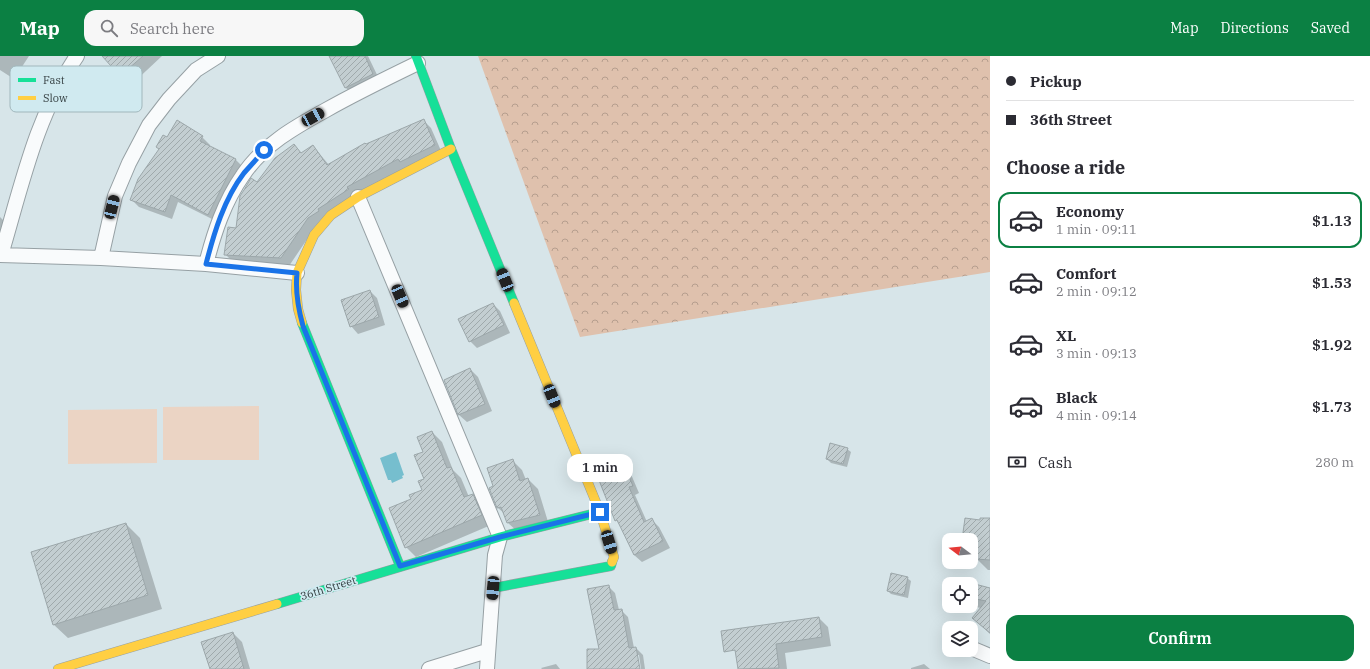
<!DOCTYPE html>
<html lang="en">
<head>
<meta charset="utf-8">
<style>
	body { margin:0; font-family:"IBM Plex Serif",serif; background:#f7f7f7; color:#2b2b33; height:100vh; display:flex; flex-direction:column; font-size:15px; white-space:nowrap }
	* { box-sizing:border-box; margin:0 }
	p { font-size:13px; color:#7c7c81 }
	.icon { flex:none; width:22px; height:22px; fill:none; stroke:currentColor; stroke-width:2; stroke-linecap:round; stroke-linejoin:round }
	.map { position:relative; flex:1; overflow:hidden }
	.details { display:flex; flex-direction:column; background:#fff; width:380px }
	.details>* { flex:none }
	.guide { display:grid; align-content:center; height:88px; padding:0 16px; background:#fff }
	.needle { width:26px; rotate:286deg }
	.buttons { position:absolute; left:942px; top:477px; display:grid; gap:8px }
	.buttons a { display:grid; place-items:center; width:36px; height:36px; border-radius:8px; background:#fff; box-shadow:0 4px 16px #0002; font-size:20px }
	.end { position:absolute; width:18px; height:18px; margin:-9px; border:5px solid #1a73e8; background:#fff; box-shadow:0 0 0 2px #fff }
	.from { border-radius:50% }
	.bubble { position:absolute; height:28px; border-radius:12px; background:#fff; box-shadow:0 4px 16px #0002; font-size:13px; font-weight:600; line-height:28px; text-align:center }
	.car { position:absolute; width:12px; height:24px; margin:-12px -6px; border-radius:5px; box-shadow:0 0 3px 1px #0007; background:linear-gradient(#222 24%,#8ab4d8 0 40%,#222 0 76%,#8ab4d8 0 86%,#222 0) }
	.guide b { display:flex; align-items:center; gap:14px; height:38px; font-size:15px }
	.guide b+b { border-top:1px solid #e1e1e2 }
	.guide i { width:10px; height:10px; background:#2b2b33 }
	ul { padding:0; list-style:none }
	li { display:flex; align-items:center; gap:12px; height:56px; margin:0 8px 6px; padding:0 8px; border:2px solid transparent; border-radius:12px }
	li div { flex:1 }
	li b { display:block; font-size:15px }
	li em { font-style:normal; font-weight:600 }
	li.current { border-color:#0b8043 }
	li>.icon { width:36px; height:36px; stroke-width:1.5 }
	h2 { padding:0 16px; font-size:18px; line-height:48px }
	.pay { display:flex; align-items:center; gap:10px; height:44px; padding:0 16px; font-size:15px }
	.pay p { margin-inline-start:auto }
	.primary-button { display:flex; gap:8px; margin-top:auto; padding:8px 16px }
	.primary-button a { flex:1; height:46px; border-radius:12px; background:#0b8043; color:#fff; font-size:16px; font-weight:600; line-height:46px; text-align:center }
	header { display:flex; align-items:center; gap:24px; box-sizing:border-box; height:56px; padding:0 20px; background:#0b8043; color:#fff }
	header strong { font-size:19px }
	nav { display:flex; gap:22px; margin-inline-start:auto; font-size:14px }
	.search { width:280px; height:36px; background:#f7f7f7; display:flex; align-items:center; gap:10px; box-sizing:border-box; padding:0 14px; border-radius:12px; color:#7c7c81; font-size:15px }
	main { display:flex; flex:1; min-height:0 }
	.map>svg:first-child { display:block }
</style>
</head>
<body>
<header>
<strong>Map</strong>
<div class="search"><svg class="icon" aria-label="search" viewBox="0 0 24 24"><circle cx="10" cy="10" r="6"/><path d="M15 15l6 6"/></svg>Search here</div>
<nav><a>Map</a><a>Directions</a><a>Saved</a></nav>
</header>
<main>
<div class="map">
<svg width="990" height="613" viewBox="0 0 990 613">
	<defs>
		<pattern id="forest-crowns" width="20" height="18" patternUnits="userSpaceOnUse"><rect width="20" height="18" fill="#dfc1ad"/><path d="M2 6a3 3 0 1 1 6 0M12 15a3 3 0 1 1 6 0" fill="none" stroke="#b69e8e"/></pattern>
		<pattern id="building-hatch" width="6" height="6" patternUnits="userSpaceOnUse"><rect width="6" height="6" fill="#c3ced1"/><path d="M-1 1l2-2M0 6l6-6M5 7l2-2" fill="none" stroke="#9fa9ab"/></pattern>
	</defs>
	<rect width="100%" height="100%" fill="#d7e5e9"/>
	<path fill="url(#forest-crowns)" d="M 478,0 L 990,0 L 990,216 L 580,281 Z"/>
	<path fill="#ebd4c4" d="M 259,350 L 259,404 L 163,404 L 163,351 Z
		M 157,353 L 157,407 L 68,408 L 68,354 Z"/>
	<path fill="#76bece" d="M 396,396 L 404,419 L 402,420 L 403,422 L 392,427 L 391,424 L 388,424 L 380,402 Z"/>
	<path fill="#0003" d="M 0,0 L 29,0 L 14,23 L 0,14 Z
		M 104,0 L 162,0 L 131,29 Z
		M 330,0 L 368,0 L 380,25 L 353,39 L 346,32 Z
		M 423,64 L 431,72 L 442,97 L 316,170 L 289,210 L 234,207 L 226,199 L 257,127 L 294,89 L 302,98 L 313,90 L 329,109 Z
		M 178,66 L 202,81 L 210,89 L 209,90 L 236,104 L 243,111 L 216,165 L 178,146 L 172,163 L 139,151 L 132,144 Z
		M 0,161 L 4,165 L 0,178 Z
		M 370,235 L 377,242 L 385,269 L 358,278 L 351,270 Z
		M 493,248 L 500,255 L 510,277 L 477,292 L 470,285 Z
		M 470,313 L 478,321 L 492,355 L 467,366 L 459,359 L 445,324 Z
		M 432,376 L 442,386 L 453,414 L 461,422 L 469,441 L 473,439 L 483,449 L 491,469 L 416,501 L 406,491 L 412,444 L 423,434 L 425,423 L 425,396 Z
		M 847,393 L 851,396 L 847,411 L 831,407 L 827,403 Z
		M 513,405 L 522,414 L 526,424 L 528,423 L 538,433 L 549,469 L 518,476 L 508,467 L 505,458 L 498,452 Z
		M 623,409 L 630,416 L 639,437 L 635,439 L 647,466 L 652,464 L 659,471 L 670,492 L 642,506 L 634,499 L 620,469 L 616,464 Z
		M 990,465 L 990,514 L 988,514 L 977,503 L 977,497 L 974,496 L 971,493 L 971,484 L 963,484 Z
		M 126,468 L 140,482 L 162,553 L 68,582 L 53,568 Z
		M 907,522 L 911,525 L 908,542 L 891,538 L 888,535 Z
		M 971,528 L 990,532 L 990,578 L 973,562 L 981,552 L 975,551 L 971,547 Z
		M 608,530 L 615,537 L 619,554 L 621,554 L 628,561 L 634,592 L 636,592 L 643,599 L 645,613 L 641,613 L 639,599 L 637,599 L 639,613 L 588,613 L 600,594 Z
		M 819,562 L 828,571 L 831,590 L 785,597 L 787,613 L 739,613 L 737,597 L 734,594 Z
		M 233,577 L 242,586 L 250,613 L 211,613 Z
		M 556,608 L 560,613 L 542,613 L 541,612 Z
		M 924,608 L 930,613 L 911,613 L 911,612 Z"/>
	<path fill="url(#building-hatch)" stroke="#9ca7aa" d="M 102,0 L 143,0 L 120,20 Z
		M 329,0 L 365,0 L 373,18 L 345,32 Z
		M 424,63 L 435,89 L 400,106 L 398,103 L 347,131 L 349,133 L 318,153 L 319,155 L 308,162 L 281,202 L 224,199 L 228,171 L 236,172 L 240,140 L 244,134 L 251,122 L 257,126 L 275,102 L 294,88 L 301,97 L 313,89 L 327,109 L 365,87 L 366,88 Z
		M 177,64 L 203,80 L 200,85 L 236,103 L 208,159 L 171,139 L 165,156 L 130,144 L 138,123 L 159,93 L 156,91 L 163,79 L 167,81 Z
		M 370,234 L 379,261 L 350,271 L 341,244 Z
		M 493,247 L 504,269 L 469,286 L 458,263 Z
		M 470,312 L 485,348 L 458,359 L 444,324 Z
		M 432,375 L 447,412 L 451,411 L 464,441 L 473,438 L 482,459 L 405,492 L 389,452 L 411,443 L 409,439 L 422,434 L 418,425 L 424,423 L 414,399 L 423,396 L 417,381 Z
		M 830,387 L 848,392 L 843,408 L 826,403 Z
		M 513,403 L 520,425 L 528,422 L 540,459 L 507,467 L 501,451 L 497,452 L 489,432 L 493,430 L 487,412 Z
		M 623,407 L 633,430 L 629,431 L 644,466 L 652,462 L 663,485 L 634,499 L 617,464 L 615,465 L 597,419 Z
		M 965,462 L 980,464 L 980,462 L 990,462 L 990,504 L 976,503 L 977,487 L 971,487 L 971,484 L 962,484 Z
		M 126,467 L 148,539 L 53,569 L 31,496 Z
		M 891,517 L 908,521 L 904,539 L 887,535 Z
		M 971,527 L 990,532 L 990,577 L 972,562 L 986,545 L 971,542 Z
		M 609,529 L 614,554 L 622,553 L 629,592 L 636,591 L 640,613 L 587,613 L 587,593 L 599,593 L 587,533 Z
		M 819,561 L 822,581 L 776,588 L 779,612 L 738,613 L 735,594 L 724,596 L 721,575 Z
		M 233,576 L 244,613 L 210,613 L 201,586 Z"/>
	<g fill="none" stroke-linecap="round" stroke-linejoin="round">
		<defs>
			<path id="street" d="M 358,141 L 500,481 L 495,499 L 487,613
				M 0,199 L 101,202 L 206,208 L 297,217
				M 1,199 C 21,132 36,59 77,0
				M 101,202 L 115,140 L 129,107 L 149,69 L 169,43 L 196,14 L 218,0
				M 206,208 C 214,177 224,146 243,119 C 263,89 295,71 326,54 C 356,37 387,22 418,7
				M 971,592 L 990,600
				M 429,613 L 487,595"/>
			<path id="fast" d="M 416,0 L 451,93 L 514,247
				M 302,267 L 400,510
				M 493,532 L 611,510 L 612,506
				M 277,548 L 500,481 L 600,456"/>
			<path id="slow" d="M 514,247 L 600,456 L 614,501 L 612,506
				M 302,267 L 298,253 L 296,234 L 297,217 L 314,179 L 331,159 L 358,141 L 451,93
				M 58,613 L 277,548"/>
		</defs>
		<use href="#street" stroke="#96a0a4" stroke-width="16"/>
		<use href="#fast" stroke="#96a0a4" stroke-width="10"/>
		<use href="#slow" stroke="#96a0a4" stroke-width="10"/>
		<use href="#street" stroke="#f9fbfc" stroke-width="14"/>
		<use href="#fast" stroke="#16e098" stroke-width="9"/>
		<use href="#slow" stroke="#ffcf43" stroke-width="9"/>
	</g>
	<g fill="none" stroke-linecap="round" stroke-linejoin="round">
		<path stroke="#1a73e8" stroke-width="5" d="M 264,94 C 258,102 251,109 244,117 C 224,143 214,177 206,208 L 297,217 C 295,236 298,252 303,270 L 400,510 L 500,481 L 600,456"/>
	</g>
	<g text-anchor="middle" stroke-width="3.5" stroke-linejoin="round" paint-order="stroke">
		<g font-size="11" fill="#343f41" stroke="#d0eaf0">
			<text transform="translate(328 532) rotate(-17)" y="4">36th Street</text>
		</g>
	</g>
	<rect x="10" y="10" width="132" height="46" rx="6" fill="#d0eaf0" stroke="#a1b7bc" stroke-width="1"/>
	<rect x="18" y="22" width="18" height="4" fill="#16e098"/>
	<rect x="18" y="40" width="18" height="4" fill="#ffcf43"/>
	<g font-size="11" fill="#343f41">
		<text x="43" y="28">Fast</text>
		<text x="43" y="46">Slow</text>
	</g>
</svg>
<div class="buttons">
<a><svg class="needle" viewBox="-14 -14 28 28"><path d="M0-13l5 13h-10z" fill="#e53935"/><path d="M0 13l5-13h-10z" fill="#7c7c81"/></svg></a>
<a><svg class="icon" aria-label="locate" viewBox="0 0 24 24"><circle cx="12" cy="12" r="6"/><path d="M12 2v4M12 18v4M2 12h4M18 12h4"/></svg></a>
<a><svg class="icon" aria-label="layers" viewBox="0 0 24 24"><path d="M12 4l9 5-9 5-9-5zM3 14l9 5 9-5"/></svg></a>
</div>
<i class="end from" style="left:264px;top:94px"></i>
<i class="end" style="left:600px;top:456px"></i>
<div class="bubble" style="left:567px;top:398px;width:66px">1 min</div>
<i class="car" style="left:313px;top:61px;rotate:61deg"></i>
<i class="car" style="left:112px;top:151px;rotate:14deg"></i>
<i class="car" style="left:505px;top:224px;rotate:338deg"></i>
<i class="car" style="left:400px;top:240px;rotate:157deg"></i>
<i class="car" style="left:552px;top:340px;rotate:158deg"></i>
<i class="car" style="left:609px;top:486px;rotate:163deg"></i>
<i class="car" style="left:493px;top:532px;rotate:185deg"></i>
</div>
<section class="details">
<div class="guide">
<b><i class="from"></i>Pickup</b>
<b><i></i>36th Street</b>
</div>
<h2>Choose a ride</h2>
<ul>
<li class="current"><svg class="icon" aria-label="car" viewBox="0 0 24 24"><path d="M5 17H2v-5l4-1 3-4h7l3 4 3 1v5h-3M9 17h6M6 11h13"/><circle cx="7" cy="17" r="2"/><circle cx="17" cy="17" r="2"/></svg><div><b>Economy</b><p>1 min · 09:11</p></div><em>$1.13</em></li>
<li><svg class="icon" aria-label="car" viewBox="0 0 24 24"><path d="M5 17H2v-5l4-1 3-4h7l3 4 3 1v5h-3M9 17h6M6 11h13"/><circle cx="7" cy="17" r="2"/><circle cx="17" cy="17" r="2"/></svg><div><b>Comfort</b><p>2 min · 09:12</p></div><em>$1.53</em></li>
<li><svg class="icon" aria-label="car" viewBox="0 0 24 24"><path d="M5 17H2v-5l4-1 3-4h7l3 4 3 1v5h-3M9 17h6M6 11h13"/><circle cx="7" cy="17" r="2"/><circle cx="17" cy="17" r="2"/></svg><div><b>XL</b><p>3 min · 09:13</p></div><em>$1.92</em></li>
<li><svg class="icon" aria-label="car" viewBox="0 0 24 24"><path d="M5 17H2v-5l4-1 3-4h7l3 4 3 1v5h-3M9 17h6M6 11h13"/><circle cx="7" cy="17" r="2"/><circle cx="17" cy="17" r="2"/></svg><div><b>Black</b><p>4 min · 09:14</p></div><em>$1.73</em></li>
</ul>
<div class="pay"><svg class="icon" aria-label="cash" viewBox="0 0 24 24"><path d="M3 7h18v10H3z"/><circle cx="12" cy="12" r="2"/></svg>Cash<p>280 m</p></div>
<div class="primary-button"><a>Confirm</a></div>
</section>
</main>
</body>
</html>
